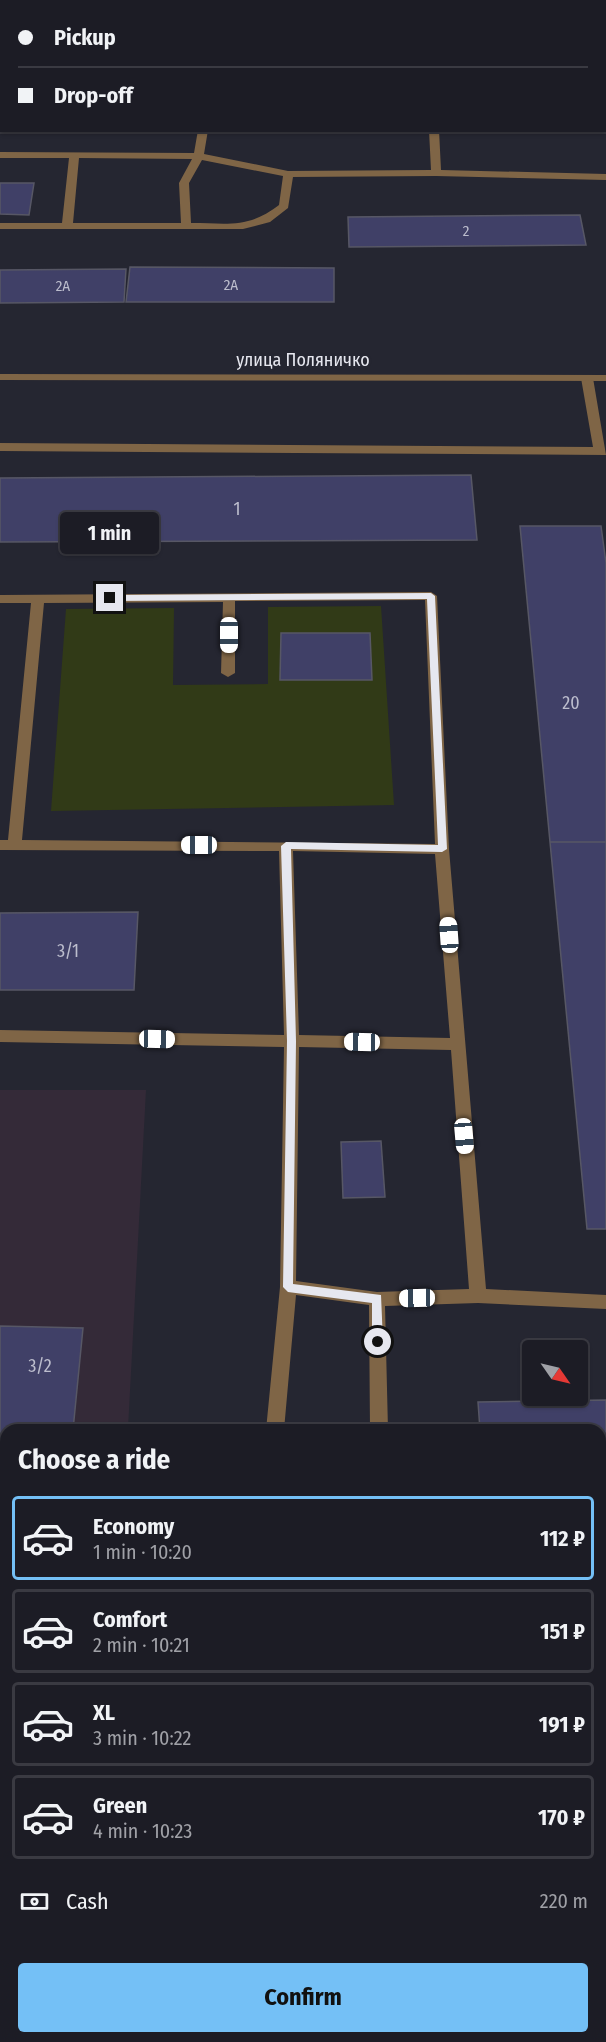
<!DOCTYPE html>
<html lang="en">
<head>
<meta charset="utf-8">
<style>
	body { margin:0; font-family:"Fira Sans Condensed",sans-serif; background:#292932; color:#f1f3f6; height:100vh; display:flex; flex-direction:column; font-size:22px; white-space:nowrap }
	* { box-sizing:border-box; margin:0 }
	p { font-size:20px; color:#a0a1a7 }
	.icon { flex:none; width:33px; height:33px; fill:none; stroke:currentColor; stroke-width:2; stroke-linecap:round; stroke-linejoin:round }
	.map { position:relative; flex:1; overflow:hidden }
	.details { position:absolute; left:0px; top:1424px; width:606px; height:620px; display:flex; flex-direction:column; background:#1c1c25; border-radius:18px 18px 0 0; box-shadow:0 2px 4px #0004,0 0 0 2px #3a3a42 }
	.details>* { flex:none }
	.hud { position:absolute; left:0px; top:0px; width:606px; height:132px; box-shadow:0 2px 4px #0004,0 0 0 2px #3a3a42; display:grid; align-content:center; height:132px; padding:0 18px; background:#1c1c25 }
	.needle { width:39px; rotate:124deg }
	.controls { position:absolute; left:522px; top:1340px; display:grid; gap:12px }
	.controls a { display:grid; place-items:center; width:66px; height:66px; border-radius:6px; background:#1c1c25; box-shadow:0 2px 4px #0004,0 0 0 2px #3a3a42; font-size:30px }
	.end { position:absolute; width:27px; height:27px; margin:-14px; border:8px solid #e6e7ef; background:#111; box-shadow:0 0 0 3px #111 }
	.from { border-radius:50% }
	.bubble { position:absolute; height:42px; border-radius:6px; background:#1c1c25; box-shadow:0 2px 4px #0004,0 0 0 2px #3a3a42; font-size:20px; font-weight:700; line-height:42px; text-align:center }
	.car { position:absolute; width:18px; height:36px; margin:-18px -9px; border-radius:8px; box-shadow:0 0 4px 2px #0007; background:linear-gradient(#fff 24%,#345 0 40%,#fff 0 76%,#345 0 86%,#fff 0) }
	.hud b { display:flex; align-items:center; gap:21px; height:57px; font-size:22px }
	.hud b+b { border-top:2px solid #3a3a42 }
	.hud i { width:15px; height:15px; background:#f1f3f6 }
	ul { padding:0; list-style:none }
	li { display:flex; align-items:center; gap:18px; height:84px; margin:0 12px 9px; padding:0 6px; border:3px solid #3a3a42; border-radius:6px }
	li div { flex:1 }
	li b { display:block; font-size:22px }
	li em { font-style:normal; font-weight:700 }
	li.on { border-color:#74c0f6 }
	li>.icon { width:54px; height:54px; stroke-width:1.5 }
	h2 { padding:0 18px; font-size:27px; line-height:72px }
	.pay { display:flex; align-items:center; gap:15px; height:66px; padding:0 18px; font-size:22px }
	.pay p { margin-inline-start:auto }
	.action { display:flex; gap:12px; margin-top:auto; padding:12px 18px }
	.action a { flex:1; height:69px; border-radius:6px; background:#74c0f6; color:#111; font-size:24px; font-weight:700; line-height:69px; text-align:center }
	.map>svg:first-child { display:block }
</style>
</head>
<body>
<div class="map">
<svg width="606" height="2042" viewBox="0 0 606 2042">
	<rect width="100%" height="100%" fill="#252631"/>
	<path fill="#342a38" d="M 0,1090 L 146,1090 L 128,1429 L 6,1430 L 6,1654 L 0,1654 Z"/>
	<path fill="#313a17" d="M 381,606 L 394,805 L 51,811 L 66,609 L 174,608 L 173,685 L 268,684 L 268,607 Z"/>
	<path fill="#404067" stroke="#575765" stroke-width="1.5" d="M 119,0 L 331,0 L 118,2 Z
		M 481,0 L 572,0 L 572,2 L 481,2 Z
		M 0,183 L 34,183 L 29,215 L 0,214 Z
		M 580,215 L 586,245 L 349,247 L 348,217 Z
		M 130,267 L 334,268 L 334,302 L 126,302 Z
		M 126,269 L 124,302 L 0,303 L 0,270 Z
		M 471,475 L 477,540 L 0,542 L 0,478 Z
		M 520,526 L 601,526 L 606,563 L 606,842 L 550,842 Z
		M 281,633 L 370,633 L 372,680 L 280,680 Z
		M 550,842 L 606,842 L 606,1229 L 587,1229 Z
		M 138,912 L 134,990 L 0,990 L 0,913 Z
		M 381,1141 L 385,1197 L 343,1198 L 341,1142 Z
		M 0,1326 L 83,1328 L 73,1430 L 6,1430 L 6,1466 L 0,1466 Z
		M 606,1400 L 606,1569 L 600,1569 L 600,1430 L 480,1430 L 478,1402 Z"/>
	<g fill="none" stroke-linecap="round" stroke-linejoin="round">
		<path fill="#7f6546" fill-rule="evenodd" d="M 24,0 L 34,0 L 24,2 Z
			M 422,0 L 432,0 L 432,2 L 422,2 Z
			M 0,27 L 2,27 L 2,33 L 0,33 Z
			M 198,130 L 208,130 L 204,154 L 288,171 L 431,170 L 429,130 L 439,130 L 441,170 L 606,174 L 606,180 L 436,176 L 293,177 L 288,208 L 270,222 L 243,229 L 0,229 L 0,223 L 62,223 L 69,158 L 0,158 L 0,152 L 194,153 ZM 79,158 L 192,159 L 179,183 L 181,223 L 73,223 ZM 202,160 L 283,176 L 279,205 C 248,229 228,223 191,223 L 189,183 Z
			M 587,375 L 593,378 L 606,455 L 0,451 L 0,443 L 593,447 L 581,378 Z
			M 431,592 L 437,596 L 449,849 L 486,1289 L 606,1295 L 606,1309 L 478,1303 L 385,1306 L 388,1430 L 370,1430 L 369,1305 L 296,1295 L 284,1430 L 266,1430 L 280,1287 L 284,1047 L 0,1042 L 0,1030 L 284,1035 L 279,851 L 0,850 L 0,840 L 8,840 L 31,603 L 0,603 L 0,595 ZM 425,600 L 435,844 L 22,840 L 44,603 L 223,602 L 221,673 L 228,677 L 235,673 L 235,601 ZM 293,851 L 435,854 L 450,1038 L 299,1035 ZM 299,1047 L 451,1050 L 469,1289 L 377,1292 L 296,1281 Z
			M 600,1675 L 606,1675 L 606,1693 L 600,1693 Z
			M 0,1689 L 6,1689 L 6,1707 L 0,1707 Z
			M 6,1999 L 6,2037 L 13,2037 L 12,2042 L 0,2042 L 0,2001 Z
			M 301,2037 L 321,2037 L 321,2042 L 301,2042 Z
			M 493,2037 L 513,2037 L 513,2042 L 493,2042 Z"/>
		<path fill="#7f6546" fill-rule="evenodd" d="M 0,374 L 606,375 L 606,381 L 0,380 Z"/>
	</g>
	<path fill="#e6e7ef" d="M 431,593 L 435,596 L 447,849 L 442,852 L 291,849 L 296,1041 L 293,1284 L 381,1295 L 383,1342 L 378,1347 L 372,1342 L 372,1303 L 288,1292 L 283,1287 L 287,1041 L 281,846 L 286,842 L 438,845 L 427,599 L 110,601 L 106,598 L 110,595 Z"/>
	<g text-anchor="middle" stroke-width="5" stroke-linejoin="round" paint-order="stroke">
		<g font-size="15" fill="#bcbdcd">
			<text x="466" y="236">2</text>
			<text x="231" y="290">2А</text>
			<text x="63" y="291">2А</text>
		</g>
		<g font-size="18" fill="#e6e7ef" stroke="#252631">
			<text x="303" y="366">улица Поляничко</text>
		</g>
		<g font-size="18" fill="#bcbdcd">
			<text x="237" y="515">1</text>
			<text x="571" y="709">20</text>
			<text x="68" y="957">3/1</text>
			<text x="40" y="1372">3/2</text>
		</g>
	</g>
</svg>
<div class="controls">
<a><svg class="needle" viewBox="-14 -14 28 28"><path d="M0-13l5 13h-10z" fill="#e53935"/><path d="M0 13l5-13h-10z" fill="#a0a1a7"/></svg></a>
</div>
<i class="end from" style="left:378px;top:1342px"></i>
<i class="end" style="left:110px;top:598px"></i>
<div class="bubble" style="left:60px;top:512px;width:99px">1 min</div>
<i class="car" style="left:229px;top:635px;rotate:180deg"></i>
<i class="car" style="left:199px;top:845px;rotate:270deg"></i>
<i class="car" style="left:449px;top:935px;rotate:356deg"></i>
<i class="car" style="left:157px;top:1039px;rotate:91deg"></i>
<i class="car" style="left:362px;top:1042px;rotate:271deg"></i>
<i class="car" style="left:464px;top:1136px;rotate:175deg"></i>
<i class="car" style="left:417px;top:1298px;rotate:269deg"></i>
<div class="hud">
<b><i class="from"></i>Pickup</b>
<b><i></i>Drop-off</b>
</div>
<section class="details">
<h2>Choose a ride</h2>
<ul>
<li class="on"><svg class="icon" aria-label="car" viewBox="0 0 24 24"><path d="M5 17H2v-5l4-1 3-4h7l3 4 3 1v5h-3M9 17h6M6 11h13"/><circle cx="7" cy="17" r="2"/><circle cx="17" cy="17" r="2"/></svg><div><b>Economy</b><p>1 min · 10:20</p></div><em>112 ₽</em></li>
<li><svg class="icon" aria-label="car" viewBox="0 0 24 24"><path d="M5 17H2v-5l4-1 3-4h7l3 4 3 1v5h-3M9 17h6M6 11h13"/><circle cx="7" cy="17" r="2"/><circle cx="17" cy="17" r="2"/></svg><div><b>Comfort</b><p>2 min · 10:21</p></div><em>151 ₽</em></li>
<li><svg class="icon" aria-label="car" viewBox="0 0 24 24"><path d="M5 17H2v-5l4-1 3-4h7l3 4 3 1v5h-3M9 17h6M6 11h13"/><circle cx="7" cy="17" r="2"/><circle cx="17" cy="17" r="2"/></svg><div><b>XL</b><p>3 min · 10:22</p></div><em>191 ₽</em></li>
<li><svg class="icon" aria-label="car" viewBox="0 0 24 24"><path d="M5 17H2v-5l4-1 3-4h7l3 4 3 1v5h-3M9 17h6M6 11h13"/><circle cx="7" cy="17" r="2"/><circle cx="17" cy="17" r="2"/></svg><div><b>Green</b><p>4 min · 10:23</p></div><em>170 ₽</em></li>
</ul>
<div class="pay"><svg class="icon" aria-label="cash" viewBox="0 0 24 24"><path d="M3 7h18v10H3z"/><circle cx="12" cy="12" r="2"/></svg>Cash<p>220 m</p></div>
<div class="action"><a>Confirm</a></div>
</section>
</div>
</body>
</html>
